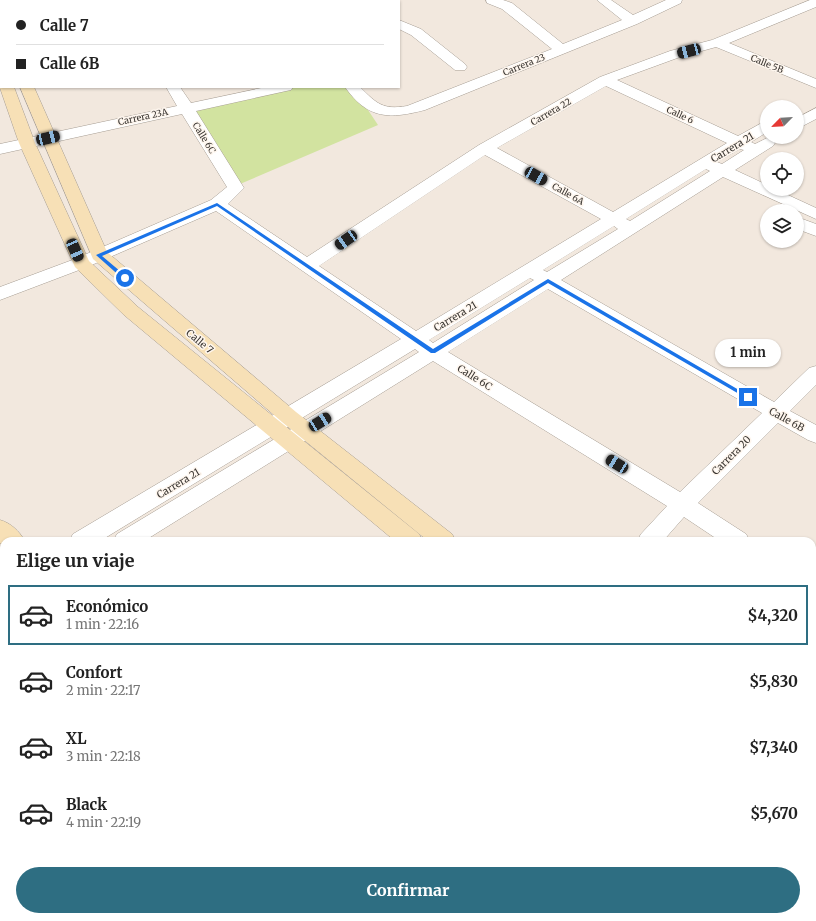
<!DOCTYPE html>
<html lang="es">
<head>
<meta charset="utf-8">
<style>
	body { margin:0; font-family:Merriweather,serif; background:#f6f6f6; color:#222; height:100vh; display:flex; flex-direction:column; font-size:15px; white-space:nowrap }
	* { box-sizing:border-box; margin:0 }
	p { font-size:13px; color:#767676 }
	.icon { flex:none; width:22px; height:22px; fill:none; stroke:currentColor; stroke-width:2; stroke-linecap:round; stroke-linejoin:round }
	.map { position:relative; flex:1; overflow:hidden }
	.sheet { position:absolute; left:0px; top:537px; width:816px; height:384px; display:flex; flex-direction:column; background:#fff; border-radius:12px 12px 0 0; box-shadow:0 1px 3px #0004 }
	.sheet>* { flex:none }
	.banner { position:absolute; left:0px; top:0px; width:400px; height:88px; box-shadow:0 1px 3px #0004; display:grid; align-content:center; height:88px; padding:0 16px; background:#fff }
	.needle { width:26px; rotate:246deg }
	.tools { position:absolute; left:760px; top:100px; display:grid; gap:8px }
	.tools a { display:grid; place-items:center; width:44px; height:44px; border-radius:50%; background:#fff; box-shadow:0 1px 3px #0004; font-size:20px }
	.end { position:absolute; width:18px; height:18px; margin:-9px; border:5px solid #1a73e8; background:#fff; box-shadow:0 0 0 2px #fff }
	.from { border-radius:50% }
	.bubble { position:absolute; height:28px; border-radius:14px; background:#fff; box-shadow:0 1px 3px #0004; font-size:13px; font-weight:700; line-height:28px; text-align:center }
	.car { position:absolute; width:12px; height:24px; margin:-12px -6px; border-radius:5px; box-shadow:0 0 3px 1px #0007; background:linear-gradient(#222 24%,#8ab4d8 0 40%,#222 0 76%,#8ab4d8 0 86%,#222 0) }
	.banner b { display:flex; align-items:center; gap:14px; height:38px; font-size:15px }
	.banner b+b { border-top:1px solid #e0e0e0 }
	.banner i { width:10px; height:10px; background:#222 }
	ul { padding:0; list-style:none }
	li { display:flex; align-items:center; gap:12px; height:60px; margin:0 8px 6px; padding:0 8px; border:2px solid transparent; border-radius:0px }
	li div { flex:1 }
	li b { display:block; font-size:15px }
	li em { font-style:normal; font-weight:700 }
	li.current { border-color:#2e6e82 }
	li>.icon { width:36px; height:36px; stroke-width:1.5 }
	h2 { padding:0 16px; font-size:18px; line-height:48px }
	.action { display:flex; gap:8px; margin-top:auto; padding:8px 16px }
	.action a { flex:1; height:46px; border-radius:24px; background:#2e6e82; color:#fff; font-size:16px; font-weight:700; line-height:46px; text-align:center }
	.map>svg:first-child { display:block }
</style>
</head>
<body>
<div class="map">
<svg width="816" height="921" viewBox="0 0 816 921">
	<rect width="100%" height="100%" fill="#f2e8de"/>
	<path fill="#d2e3a0" d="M 295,87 L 348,87 L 366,107 L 378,125 L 240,184 L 192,109 Z"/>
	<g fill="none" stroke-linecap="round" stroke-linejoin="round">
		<defs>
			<path id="street" d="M 143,0 L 155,0 L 155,1 L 143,1 Z
				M 258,0 L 287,0 L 258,1 Z
				M 336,0 L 352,0 L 352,1 L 336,1 Z
				M 486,0 L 503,0 L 512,3 L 563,44 L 622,20 L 597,0 L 611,0 L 633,15 L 666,0 L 682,0 L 681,3 L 637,24 L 425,110 C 390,119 368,120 345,87 L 360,87 C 377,104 383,110 407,106 L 552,49 L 502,9 L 487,3 Z
				M 810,0 L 816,0 L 816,7 L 729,43 L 816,79 L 816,88 L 716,47 L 680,57 L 617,80 L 738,136 L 767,120 L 767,132 L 751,142 L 755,144 L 767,138 L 773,140 L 775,143 L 773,146 L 735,170 L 767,185 L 767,189 L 775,189 L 816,208 L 816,219 L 723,177 L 561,280 L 774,402 L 809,368 L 816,366 L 816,385 L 790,411 L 816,425 L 816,443 L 808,440 L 778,423 L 698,503 L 746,534 L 750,541 L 720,541 L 684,517 L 663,541 L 637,541 L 641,534 L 667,506 L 433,361 L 144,541 L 113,541 L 117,534 L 419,352 L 415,349 L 100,541 L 69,541 L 73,534 L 401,339 L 216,211 L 87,267 L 0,300 L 0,287 L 75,259 L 211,200 L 227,187 L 182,114 L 0,154 L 0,144 L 177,106 L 166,87 L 180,87 L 191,103 L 266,87 L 293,87 L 291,90 L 286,91 L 196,111 L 244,188 L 228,204 L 307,257 L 479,145 L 600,77 L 670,51 L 712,40 ZM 606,86 L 727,143 L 613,212 L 497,148 ZM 740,149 L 744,150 L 722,164 L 717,162 ZM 485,155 L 601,219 L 416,331 L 319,266 ZM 706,169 L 710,171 L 630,221 L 626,219 ZM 614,226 L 618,229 L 547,272 L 543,270 ZM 530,278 L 534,280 L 433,343 L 429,340 ZM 548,289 L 762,413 L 680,492 L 448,352 Z
				M 399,20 L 421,29 L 465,64 L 467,67 L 465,70 L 455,70 L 411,35 L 399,29 Z
				M 0,52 L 1,52 L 1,60 L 0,60 Z
				M 816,108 L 816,119 L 797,129 L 797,118 Z
				M 797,217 L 816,224 L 816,236 L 797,229 Z
				M 812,580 L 816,581 L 816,602 L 812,601 Z"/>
			<path id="secondary" d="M 0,62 L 1,62 L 1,73 L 0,73 Z
				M 1,85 L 1,87 L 14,87 L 35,143 L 89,261 L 138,307 L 419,534 L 423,541 L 395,541 L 124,315 L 75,267 L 19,143 L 0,88 Z
				M 20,87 L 34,87 L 107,252 L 296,412 L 452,534 L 456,541 L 428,541 L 282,422 L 93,259 Z
				M 0,520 C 11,523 19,531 25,541 L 4,541 L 4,547 L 0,543 Z
				M 0,608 L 4,609 L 4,633 L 0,631 Z
				M 812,803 L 816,805 L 816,834 L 812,832 Z
				M 812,838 L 816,840 L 816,871 L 812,869 Z
				M 249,917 L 282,917 L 284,921 L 250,921 Z
				M 338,917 L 371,917 L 373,921 L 339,921 Z"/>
		</defs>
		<use href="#street" stroke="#a69d93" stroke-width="1"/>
		<use href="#secondary" stroke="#a69d93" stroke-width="1"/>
		<use href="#street" fill="#fff" fill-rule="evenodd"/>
		<use href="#secondary" fill="#f7e0b6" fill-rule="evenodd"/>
	</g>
	<path fill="#1a73e8" d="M 217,203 L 433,349 L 548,279 L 751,397 L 746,398 L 548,283 L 435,353 L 431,353 L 217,206 L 102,256 L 127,277 L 127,279 L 123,279 L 96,255 Z"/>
	<g text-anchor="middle" stroke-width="3" stroke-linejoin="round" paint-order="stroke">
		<g font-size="9" fill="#383430" stroke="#fef6ee">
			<text transform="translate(767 64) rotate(22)" y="3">Calle 5B</text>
			<text transform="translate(524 65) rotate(-22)" y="3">Carrera 23</text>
			<text transform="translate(551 112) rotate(-30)" y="3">Carrera 22</text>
			<text transform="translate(680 115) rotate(25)" y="3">Calle 6</text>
			<text transform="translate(143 117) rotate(-12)" y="3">Carrera 23A</text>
			<text transform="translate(204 138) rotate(58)" y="3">Calle 6C</text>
			<text transform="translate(568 194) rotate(29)" y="3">Calle 6A</text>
		</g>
		<g font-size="10" fill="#383430" stroke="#fef6ee">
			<text transform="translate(732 147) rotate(-31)" y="4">Carrera 21</text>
			<text transform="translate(455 316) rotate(-31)" y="4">Carrera 21</text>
			<text transform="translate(200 341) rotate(40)" y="4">Calle 7</text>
			<text transform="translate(475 377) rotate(32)" y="4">Calle 6C</text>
			<text transform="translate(787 419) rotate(29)" y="4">Calle 6B</text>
			<text transform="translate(731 455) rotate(-45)" y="4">Carrera 20</text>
			<text transform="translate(178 483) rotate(-31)" y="4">Carrera 21</text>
		</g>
	</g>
</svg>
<div class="tools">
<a><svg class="needle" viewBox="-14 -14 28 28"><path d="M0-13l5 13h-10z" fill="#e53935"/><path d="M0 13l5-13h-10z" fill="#767676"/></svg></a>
<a><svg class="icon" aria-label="locate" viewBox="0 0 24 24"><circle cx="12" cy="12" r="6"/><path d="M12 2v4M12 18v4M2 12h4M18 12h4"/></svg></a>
<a><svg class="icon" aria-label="layers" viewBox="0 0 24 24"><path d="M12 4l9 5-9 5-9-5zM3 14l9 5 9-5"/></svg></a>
</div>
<i class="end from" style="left:125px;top:278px"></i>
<i class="end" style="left:748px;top:397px"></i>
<div class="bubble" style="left:715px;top:339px;width:66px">1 min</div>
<i class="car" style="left:689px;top:51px;rotate:255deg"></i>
<i class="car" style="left:48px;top:138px;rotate:77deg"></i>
<i class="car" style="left:536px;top:176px;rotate:119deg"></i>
<i class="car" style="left:346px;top:240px;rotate:236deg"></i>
<i class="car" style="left:75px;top:250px;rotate:156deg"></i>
<i class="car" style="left:320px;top:422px;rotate:58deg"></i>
<i class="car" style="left:617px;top:464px;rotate:301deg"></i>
<div class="banner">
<b><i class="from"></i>Calle 7</b>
<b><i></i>Calle 6B</b>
</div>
<section class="sheet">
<h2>Elige un viaje</h2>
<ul>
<li class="current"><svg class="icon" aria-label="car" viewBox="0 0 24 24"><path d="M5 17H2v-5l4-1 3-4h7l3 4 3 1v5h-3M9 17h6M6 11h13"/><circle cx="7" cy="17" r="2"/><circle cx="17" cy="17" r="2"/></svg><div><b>Económico</b><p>1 min · 22:16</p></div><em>$4,320</em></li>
<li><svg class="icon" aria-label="car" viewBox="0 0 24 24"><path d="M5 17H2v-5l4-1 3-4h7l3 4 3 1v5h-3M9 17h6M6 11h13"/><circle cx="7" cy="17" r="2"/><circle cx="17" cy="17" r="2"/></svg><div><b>Confort</b><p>2 min · 22:17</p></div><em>$5,830</em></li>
<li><svg class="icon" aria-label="car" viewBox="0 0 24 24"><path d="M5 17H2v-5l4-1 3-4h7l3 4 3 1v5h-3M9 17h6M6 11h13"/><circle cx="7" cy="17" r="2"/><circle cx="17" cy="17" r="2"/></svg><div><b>XL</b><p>3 min · 22:18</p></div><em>$7,340</em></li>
<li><svg class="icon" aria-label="car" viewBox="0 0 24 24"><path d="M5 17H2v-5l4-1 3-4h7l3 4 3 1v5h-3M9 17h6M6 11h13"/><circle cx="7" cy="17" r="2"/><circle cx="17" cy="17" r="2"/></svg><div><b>Black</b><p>4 min · 22:19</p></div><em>$5,670</em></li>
</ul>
<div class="action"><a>Confirmar</a></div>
</section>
</div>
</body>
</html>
